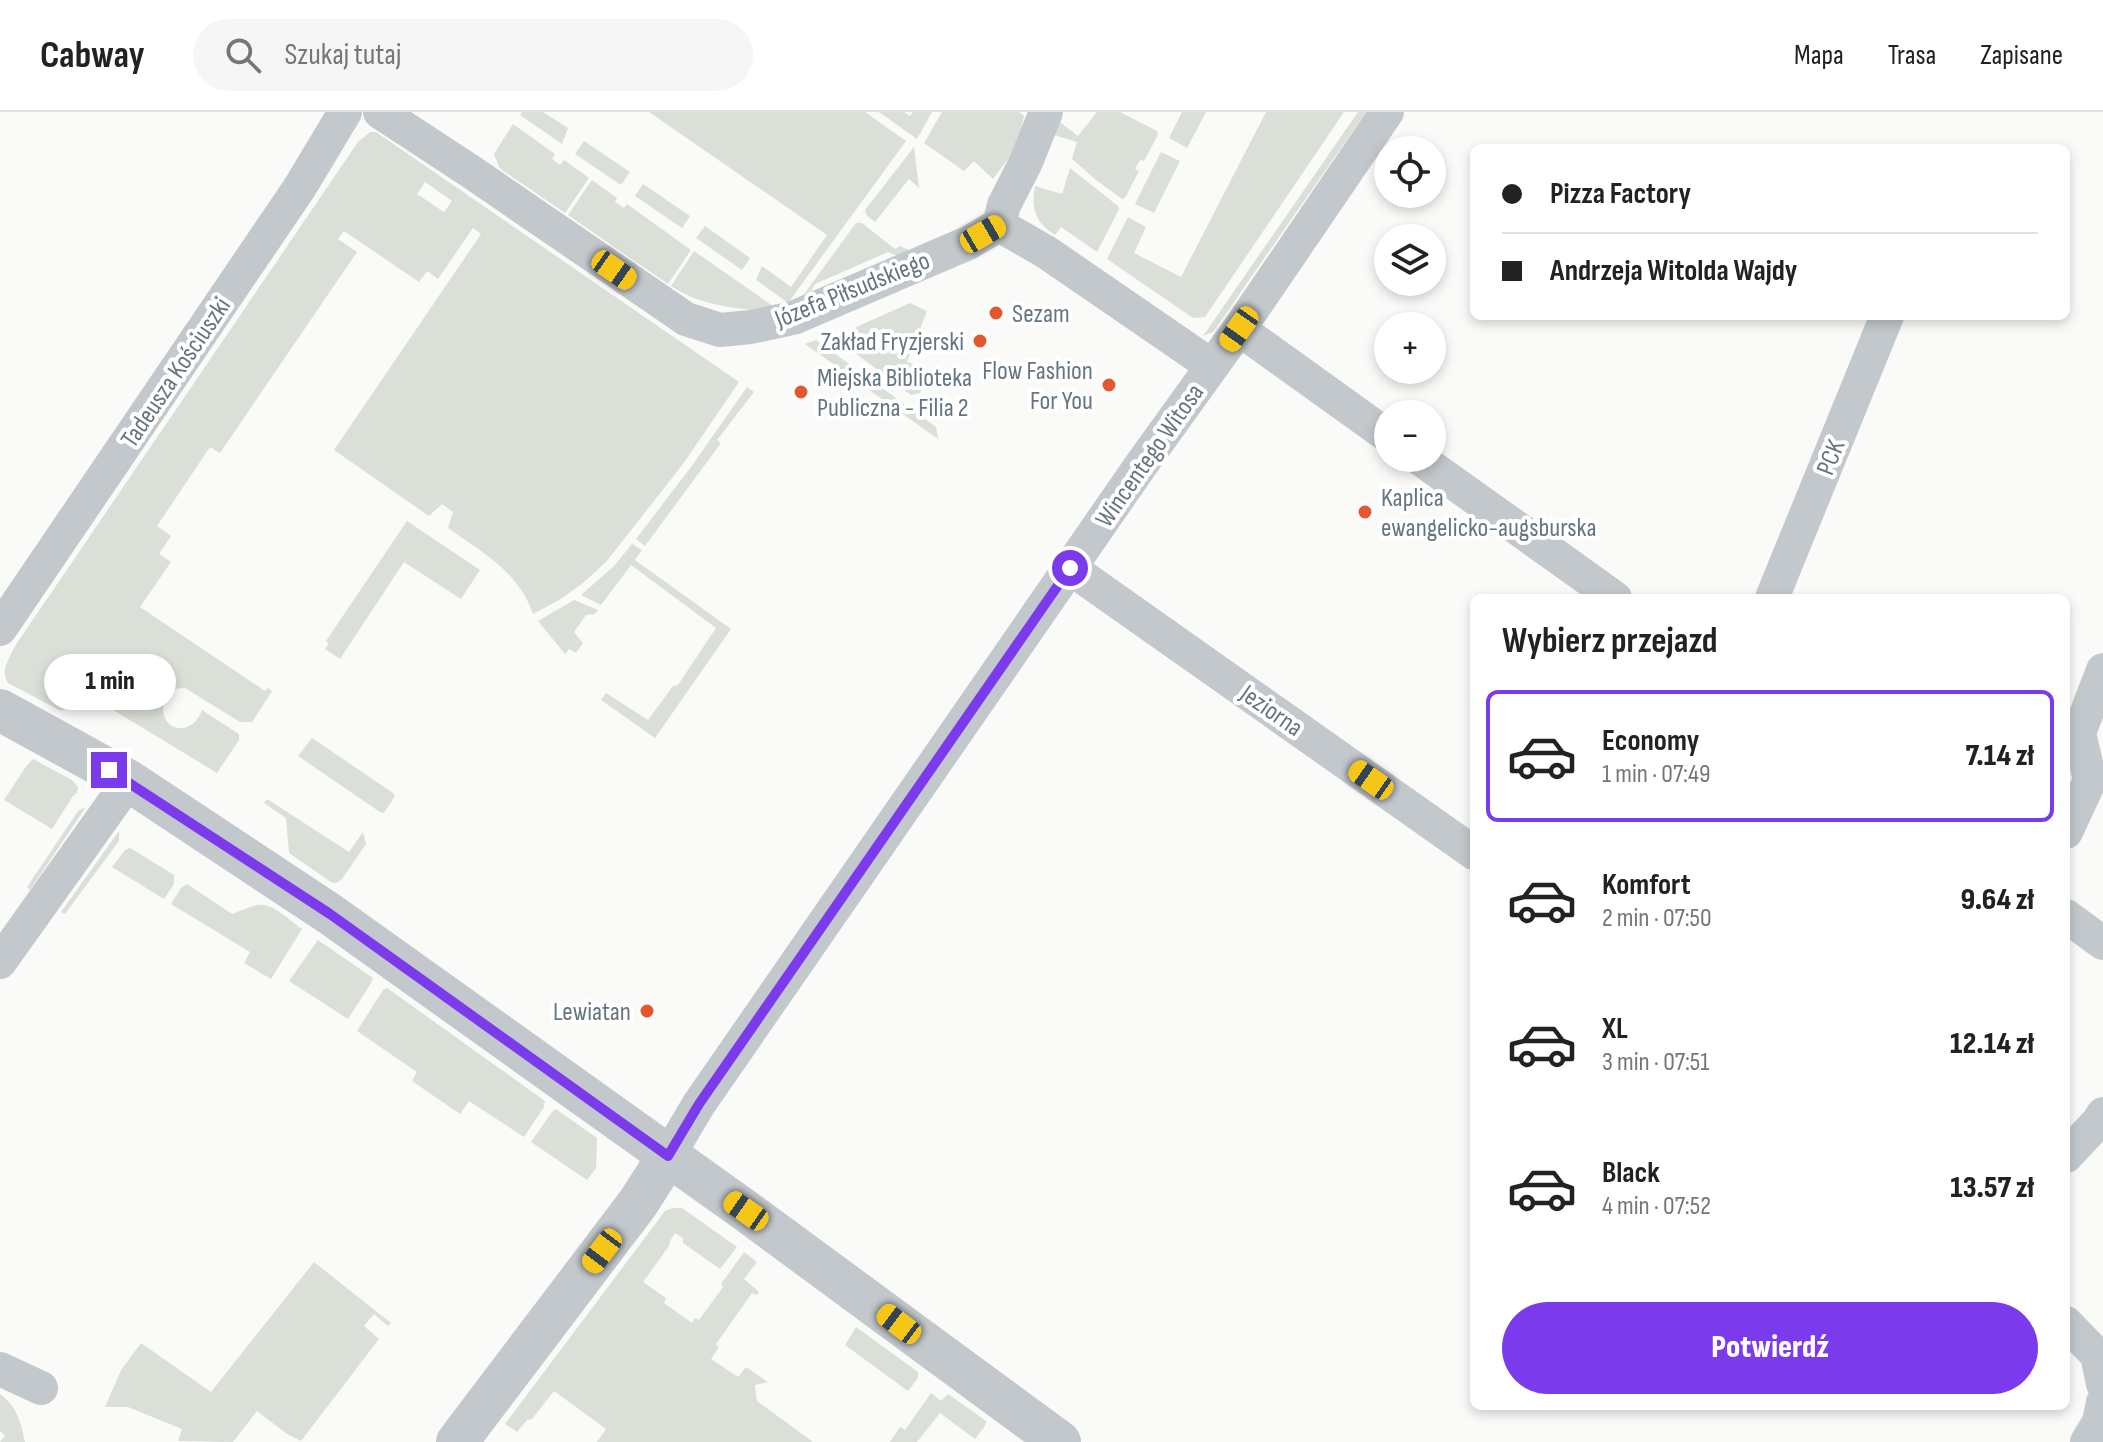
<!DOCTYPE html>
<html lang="pl">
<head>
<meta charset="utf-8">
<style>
	body { margin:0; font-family:"Sofia Sans Condensed",sans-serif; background:#f6f6f6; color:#222; height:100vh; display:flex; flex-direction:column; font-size:30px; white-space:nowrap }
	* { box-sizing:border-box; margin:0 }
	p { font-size:26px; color:#767676 }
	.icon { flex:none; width:44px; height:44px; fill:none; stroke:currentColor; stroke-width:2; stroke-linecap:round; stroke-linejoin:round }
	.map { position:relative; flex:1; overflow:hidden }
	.panel { position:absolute; left:1470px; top:482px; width:600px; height:816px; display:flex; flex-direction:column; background:#fff; border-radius:12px; box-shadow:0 4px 12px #0003 }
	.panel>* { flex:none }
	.banner { position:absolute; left:1470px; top:32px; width:600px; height:176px; border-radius:12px; box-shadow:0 4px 12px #0003; display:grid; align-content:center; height:176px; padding:0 32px; background:#fff }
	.tools { position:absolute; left:1374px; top:24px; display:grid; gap:16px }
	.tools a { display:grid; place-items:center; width:72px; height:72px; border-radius:50%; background:#fff; box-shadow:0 4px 12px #0003; font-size:40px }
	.end { position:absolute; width:36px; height:36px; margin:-18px; border:10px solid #7c3aed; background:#fff; box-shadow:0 0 0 4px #fff }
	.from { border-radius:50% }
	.bubble { position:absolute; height:56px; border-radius:28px; background:#fff; box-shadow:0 4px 12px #0003; font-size:26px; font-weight:800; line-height:56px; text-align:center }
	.car { position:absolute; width:24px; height:48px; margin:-24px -12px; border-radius:10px; box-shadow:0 0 6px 2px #0007; background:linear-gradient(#f5c518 24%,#345 0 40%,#f5c518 0 76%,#345 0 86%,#f5c518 0) }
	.banner b { display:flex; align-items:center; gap:28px; height:76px; font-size:30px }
	.banner b+b { border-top:2px solid #e0e0e0 }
	.banner i { width:20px; height:20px; background:#222 }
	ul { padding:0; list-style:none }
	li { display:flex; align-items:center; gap:24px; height:132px; margin:0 16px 12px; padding:0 16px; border:4px solid transparent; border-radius:12px }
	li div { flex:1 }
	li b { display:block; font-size:30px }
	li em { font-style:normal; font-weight:800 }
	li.selected { border-color:#7c3aed }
	li>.icon { width:72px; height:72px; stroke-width:1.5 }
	h2 { padding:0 32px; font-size:36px; line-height:96px }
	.button { display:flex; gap:16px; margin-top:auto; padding:16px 32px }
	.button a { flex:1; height:92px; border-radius:48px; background:#7c3aed; color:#fff; font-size:32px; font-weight:800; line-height:92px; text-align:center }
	header { display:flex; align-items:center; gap:48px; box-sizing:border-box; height:112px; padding:0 40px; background:#fff; border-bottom:2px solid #e0e0e0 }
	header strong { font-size:38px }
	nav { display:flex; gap:44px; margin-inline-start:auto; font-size:28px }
	.search { width:560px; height:72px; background:#f6f6f6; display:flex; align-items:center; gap:20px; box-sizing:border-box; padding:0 28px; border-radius:44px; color:#767676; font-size:30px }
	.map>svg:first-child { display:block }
</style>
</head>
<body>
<header>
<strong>Cabway</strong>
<div class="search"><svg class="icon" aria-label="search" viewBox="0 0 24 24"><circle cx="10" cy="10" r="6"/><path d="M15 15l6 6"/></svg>Szukaj tutaj</div>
<nav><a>Mapa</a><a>Trasa</a><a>Zapisane</a></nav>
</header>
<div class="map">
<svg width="2103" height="1330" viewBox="0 0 2103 1330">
	<rect width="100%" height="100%" fill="#fafaf8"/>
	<path fill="#dadfd7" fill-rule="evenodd" d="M 522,0 L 543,0 L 568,16 L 562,32 L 520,3 Z
		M 649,0 L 865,0 L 906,29 L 788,191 L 756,168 L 762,154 L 791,175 L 827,123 Z
		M 879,0 L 904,0 L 910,4 L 913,0 L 932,0 L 917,27 Z
		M 942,0 L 1019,0 L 1024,4 L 1017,35 L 993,67 L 974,49 L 964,59 L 924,31 Z
		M 1097,0 L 1120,0 L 1157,19 L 1158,23 L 1144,49 L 1140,48 L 1135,57 L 1139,59 L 1125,86 L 1122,87 L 1096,68 L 1072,47 L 1077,30 L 1051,22 L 1056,7 L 1078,24 Z
		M 1182,0 L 1206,0 L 1187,36 L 1169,26 Z
		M 1266,0 L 1344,0 L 1205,205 L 1193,206 L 1107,147 L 1128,105 L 1146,115 L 1134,141 L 1181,165 Z
		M 1358,0 L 1366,0 L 1213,220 L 1203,224 Z
		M 513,12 L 555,42 L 552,47 L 560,53 L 564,48 L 589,66 L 565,101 L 502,58 L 499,55 L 494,42 Z
		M 370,20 L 376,20 L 739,270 L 683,352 L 606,450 L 583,471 L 559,488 L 533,502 C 519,460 482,440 448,416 L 453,400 L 442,392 L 429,404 L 334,338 L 481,122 L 473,116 L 438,167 L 427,159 L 419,170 L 344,119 L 338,127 L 357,140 L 220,341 L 210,335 L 157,414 L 171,424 L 159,442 L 171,450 L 140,495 L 265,579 L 268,576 L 272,579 L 252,610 L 240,610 L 185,576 L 91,585 L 61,599 L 8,571 C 0,558 9,547 15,534 L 358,30 ZM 425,70 L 452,89 L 444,100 L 417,82 Z
		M 584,29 L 630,60 L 621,73 L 575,42 Z
		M 914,35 L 919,76 L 909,67 L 875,110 L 867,104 L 865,98 Z
		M 1161,40 L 1180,49 L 1154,101 L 1135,92 Z
		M 1070,56 L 1118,94 L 1119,97 L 1097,140 L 1061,115 L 1055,123 C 1035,111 1031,96 1035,74 L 1062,82 Z
		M 592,68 L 617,86 L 615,90 L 624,96 L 627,92 L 691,138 L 668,172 L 568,103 Z
		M 643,72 L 690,104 L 682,116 L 635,84 Z
		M 856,111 L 862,111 L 895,137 L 900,134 L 909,138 L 903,146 L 888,140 L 815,172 L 805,191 L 794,196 Z
		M 705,114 L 750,146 L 742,158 L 696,126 Z
		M 694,139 L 780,199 L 775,201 C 739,196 702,195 671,174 Z
		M 910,191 L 927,199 L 907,250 L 930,258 L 920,281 L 911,283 L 834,225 Z
		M 816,228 L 936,315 L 938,327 L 805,232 Z
		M 747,275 L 754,280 L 717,328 L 721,331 L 645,434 L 636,427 L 691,355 Z
		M 407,409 L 480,458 L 461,487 L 404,450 L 340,547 L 325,537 L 329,531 L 326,529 Z
		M 632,432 L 642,438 L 635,448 L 731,517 L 655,626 L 601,588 L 606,581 L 648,608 L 673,574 L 678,573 L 716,516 L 631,453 L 601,493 L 581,483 L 614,454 Z
		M 574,488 L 598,498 L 595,502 L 586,503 L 574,520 L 583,531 L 576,541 L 569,537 L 565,542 L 538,509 Z
		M 165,588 C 155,617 191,629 202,598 L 239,622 L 239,628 L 217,661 L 105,593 Z
		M 312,626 L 393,681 L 395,684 L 384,701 L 380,700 L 298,644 Z
		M 33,647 L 72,668 L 78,675 L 77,681 L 73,684 L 52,717 L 4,688 L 25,656 Z
		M 267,687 L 349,740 L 363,720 L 366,732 L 342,767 L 336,771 L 331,770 L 289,741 L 286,706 L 264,691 Z
		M 86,695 L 30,778 L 27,775 L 78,699 Z
		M 119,719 L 119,729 L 65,802 L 61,800 Z
		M 130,736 L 174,763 L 174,772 L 164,787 L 112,755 L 125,738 Z
		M 187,772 L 232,802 C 240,799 249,795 257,793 C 273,790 290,809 302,817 L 271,867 L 244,851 L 250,840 L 171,792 L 181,776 Z
		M 318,828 L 373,866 L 371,871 L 348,907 L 289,869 Z
		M 387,876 L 545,989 L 544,995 L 524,1025 L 469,989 L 460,1002 L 412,969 L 417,960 L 357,919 L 383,878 Z
		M 556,997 L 597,1026 L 596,1056 L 587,1068 L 531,1030 L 552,1000 Z
		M 673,1096 L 682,1096 L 737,1135 L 720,1157 L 683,1131 L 683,1126 L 675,1121 L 670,1129 L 669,1134 L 643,1170 L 666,1186 L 664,1191 L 692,1211 L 695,1206 L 699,1208 L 723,1175 L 721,1172 L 744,1140 L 757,1150 L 744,1167 L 759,1180 L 757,1183 L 752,1181 L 716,1232 L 719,1235 L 711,1247 L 738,1265 L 746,1255 L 768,1270 L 755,1273 L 757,1289 L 813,1330 L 597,1330 L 606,1317 L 554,1279 L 532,1307 L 527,1308 L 517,1320 L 505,1312 L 665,1099 Z
		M 314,1150 L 391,1211 L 388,1214 L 374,1202 L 364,1214 L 379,1227 L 301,1329 L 287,1322 L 257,1299 L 233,1330 L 178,1329 L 182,1317 L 128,1295 L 105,1295 L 121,1258 L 141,1231 L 211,1280 Z
		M 856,1215 L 918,1260 L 918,1266 L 908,1279 L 845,1233 Z
		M 931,1281 L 941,1289 L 948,1282 L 986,1309 L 985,1314 L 975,1327 L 940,1301 L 917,1330 L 890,1330 L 900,1315 L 905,1318 Z
		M 0,1282 C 17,1294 21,1311 25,1330 L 0,1330 L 5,1324 L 0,1319 Z"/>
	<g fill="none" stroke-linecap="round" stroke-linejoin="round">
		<path stroke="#c3c8cc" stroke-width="34" d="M 380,0 L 470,59 L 686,207 L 720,218 L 751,215 L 793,206 L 968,131 L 999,113 L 1004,93 L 1026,50 L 1046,0
			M 999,113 L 1046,140 L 1212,254
			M 1239,217 L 1388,324
			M 1419,346 L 1615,486
			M 1070,456 L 1474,741
			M 1772,486 L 1887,204
			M 0,517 L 300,75 L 345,0
			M 2066,720 L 2090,668 L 2079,621 L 2103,558
			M 2066,804 L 2103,831
			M 0,850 L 129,669
			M 668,1044 L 699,992 L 1141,353 L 1239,217 L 1387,0
			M 2066,1044 L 2098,1010 L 2103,1002
			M 2066,1211 L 2097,1243 L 2103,1272
			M 0,1257 L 41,1276
			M 2087,1330 L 2099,1310 L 2103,1290"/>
		<path stroke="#c3c8cc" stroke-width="42" d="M 0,598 L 129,669 L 330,802 L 746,1099 L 1060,1330
			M 457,1330 L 638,1091 L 668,1044"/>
	</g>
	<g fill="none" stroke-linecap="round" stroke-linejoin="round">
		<path stroke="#7c3aed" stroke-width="10" d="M 109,658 L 330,802 L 668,1044 L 699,992 L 1070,456"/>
	</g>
	<g fill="#e4572e" stroke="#fff" stroke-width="3">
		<circle cx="996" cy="201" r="8"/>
		<circle cx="980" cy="229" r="8"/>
		<circle cx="1109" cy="273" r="8"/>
		<circle cx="801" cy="280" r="8"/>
		<circle cx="1365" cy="400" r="8"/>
		<circle cx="647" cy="899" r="8"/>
	</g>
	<g text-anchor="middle" stroke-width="8" stroke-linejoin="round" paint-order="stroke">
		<g font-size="26" fill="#657683" stroke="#fff">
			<text transform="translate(852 177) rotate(-22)" y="9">Józefa Piłsudskiego</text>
			<text transform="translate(175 260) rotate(-56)" y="9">Tadeusza Kościuszki</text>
			<text transform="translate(1149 343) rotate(-55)" y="9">Wincentego Witosa</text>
			<text transform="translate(1830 345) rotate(-68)" y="9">PCK</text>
			<text transform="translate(1272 598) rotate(35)" y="9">Jeziorna</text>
		</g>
		<g font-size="26" fill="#657683" stroke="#fff" text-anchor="start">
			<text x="1012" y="210">Sezam</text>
			<text x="964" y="238" text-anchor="end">Zakład Fryzjerski</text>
			<text x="1093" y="267" text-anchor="end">Flow Fashion<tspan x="1093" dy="30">For You</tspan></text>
			<text x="817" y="274">Miejska Biblioteka<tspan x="817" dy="30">Publiczna - Filia 2</tspan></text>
			<text x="1381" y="394">Kaplica<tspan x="1381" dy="30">ewangelicko-augsburska</tspan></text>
			<text x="631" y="908" text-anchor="end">Lewiatan</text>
		</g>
	</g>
</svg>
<div class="tools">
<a><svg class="icon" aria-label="locate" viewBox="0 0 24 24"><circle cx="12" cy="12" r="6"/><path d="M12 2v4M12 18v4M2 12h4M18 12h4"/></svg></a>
<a><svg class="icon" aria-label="layers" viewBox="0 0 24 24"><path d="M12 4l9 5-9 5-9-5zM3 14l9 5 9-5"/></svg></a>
<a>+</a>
<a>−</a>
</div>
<i class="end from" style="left:1070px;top:456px"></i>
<i class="end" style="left:109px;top:658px"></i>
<div class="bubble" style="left:44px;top:542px;width:132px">1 min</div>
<i class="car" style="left:983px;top:122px;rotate:60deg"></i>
<i class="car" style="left:614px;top:158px;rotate:125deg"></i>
<i class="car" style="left:1239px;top:217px;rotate:215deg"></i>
<i class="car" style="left:1371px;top:668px;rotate:305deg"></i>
<i class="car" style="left:746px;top:1099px;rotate:305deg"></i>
<i class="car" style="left:602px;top:1139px;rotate:217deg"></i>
<i class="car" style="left:899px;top:1212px;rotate:307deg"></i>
<div class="banner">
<b><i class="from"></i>Pizza Factory</b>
<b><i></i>Andrzeja Witolda Wajdy</b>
</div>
<section class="panel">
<h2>Wybierz przejazd</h2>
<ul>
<li class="selected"><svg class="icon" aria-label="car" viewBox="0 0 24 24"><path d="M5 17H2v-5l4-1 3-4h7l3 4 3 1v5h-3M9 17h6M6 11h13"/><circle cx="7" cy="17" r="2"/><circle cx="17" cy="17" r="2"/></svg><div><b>Economy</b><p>1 min · 07:49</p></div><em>7.14 zł</em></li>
<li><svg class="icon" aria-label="car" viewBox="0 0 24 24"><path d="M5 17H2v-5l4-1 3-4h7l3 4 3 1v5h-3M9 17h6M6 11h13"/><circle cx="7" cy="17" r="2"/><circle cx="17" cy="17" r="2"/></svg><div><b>Komfort</b><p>2 min · 07:50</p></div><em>9.64 zł</em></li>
<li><svg class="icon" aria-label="car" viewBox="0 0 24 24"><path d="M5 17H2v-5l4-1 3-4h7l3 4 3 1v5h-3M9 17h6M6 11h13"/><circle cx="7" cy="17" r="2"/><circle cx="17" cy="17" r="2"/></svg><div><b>XL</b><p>3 min · 07:51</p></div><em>12.14 zł</em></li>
<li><svg class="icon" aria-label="car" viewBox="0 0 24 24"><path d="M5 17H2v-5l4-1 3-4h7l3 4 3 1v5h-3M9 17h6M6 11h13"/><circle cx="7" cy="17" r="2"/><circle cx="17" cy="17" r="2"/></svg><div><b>Black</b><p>4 min · 07:52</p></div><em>13.57 zł</em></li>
</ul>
<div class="button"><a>Potwierdź</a></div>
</section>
</div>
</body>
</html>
